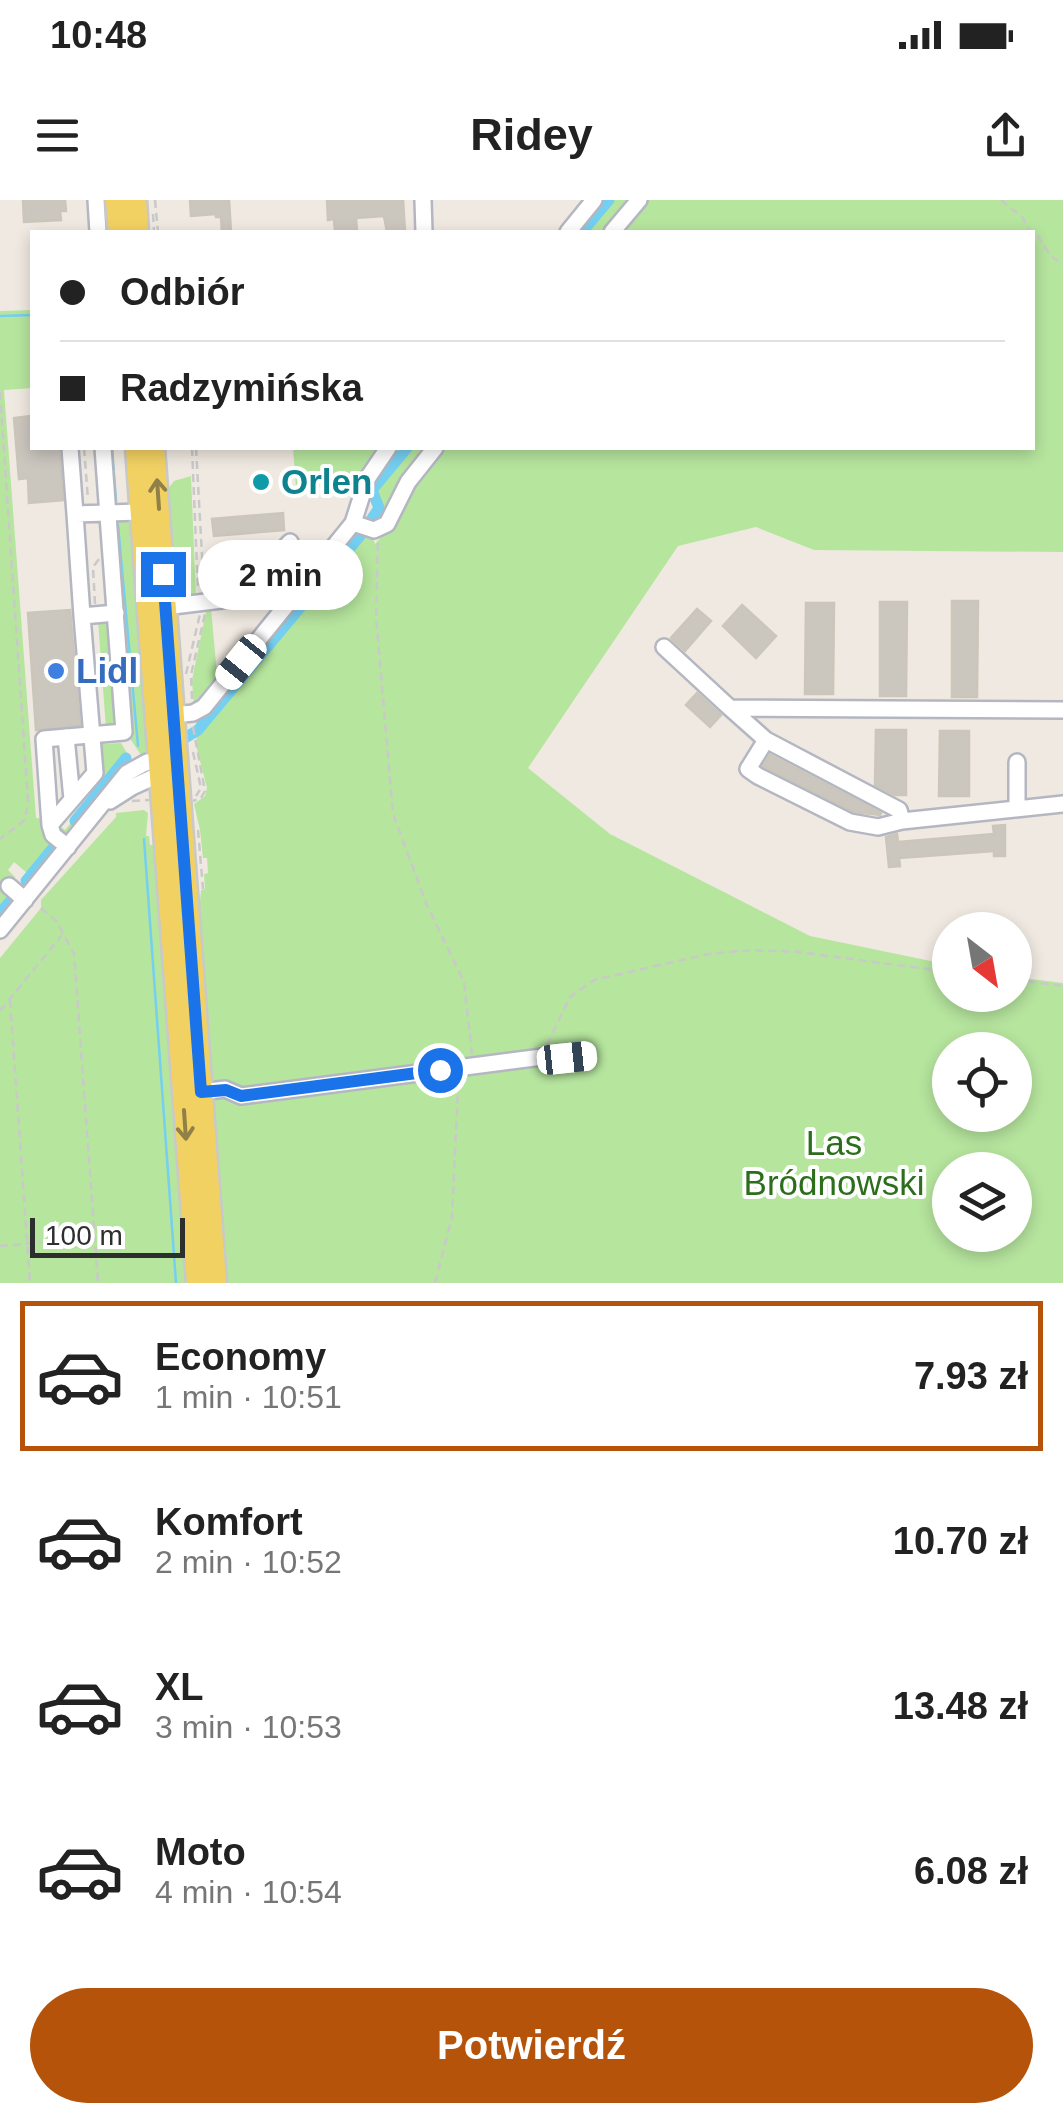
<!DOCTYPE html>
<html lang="pl">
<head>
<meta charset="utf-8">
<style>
	body { margin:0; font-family:Helvetica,sans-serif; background:#f6f6f6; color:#222; height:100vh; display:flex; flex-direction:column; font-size:38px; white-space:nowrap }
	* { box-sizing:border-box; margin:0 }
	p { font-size:32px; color:#767676 }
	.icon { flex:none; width:55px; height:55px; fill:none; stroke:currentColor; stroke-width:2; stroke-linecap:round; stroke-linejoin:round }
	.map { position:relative; height:1083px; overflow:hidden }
	.panel { display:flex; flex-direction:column; background:#fff; flex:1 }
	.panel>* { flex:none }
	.top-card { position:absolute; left:30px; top:30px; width:1005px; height:220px; border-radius:0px; box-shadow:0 5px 15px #0003; display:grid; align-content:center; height:220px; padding:0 30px; background:#fff }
	.needle { width:65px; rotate:149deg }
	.controls { position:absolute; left:932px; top:712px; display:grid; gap:20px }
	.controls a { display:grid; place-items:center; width:100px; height:100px; border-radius:50%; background:#fff; box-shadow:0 5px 15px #0003; font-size:50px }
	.scale { position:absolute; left:30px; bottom:25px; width:155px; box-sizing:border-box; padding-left:10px; border:5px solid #2e2e2e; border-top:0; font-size:28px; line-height:35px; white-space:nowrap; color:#2e2e2e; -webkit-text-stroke:8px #fff; paint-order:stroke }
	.end { position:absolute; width:45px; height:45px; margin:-22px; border:12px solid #1a73e8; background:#fff; box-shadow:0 0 0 5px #fff }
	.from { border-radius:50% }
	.bubble { position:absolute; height:70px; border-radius:35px; background:#fff; box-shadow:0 5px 15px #0003; font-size:32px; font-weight:600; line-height:70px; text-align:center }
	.car { position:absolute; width:30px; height:60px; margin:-30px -15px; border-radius:12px; box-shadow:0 0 8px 2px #0007; background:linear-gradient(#fff 24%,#345 0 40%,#fff 0 76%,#345 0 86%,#fff 0) }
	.top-card b { display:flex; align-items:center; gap:35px; height:95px; font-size:38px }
	.top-card b+b { border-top:2px solid #e0e0e0 }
	.top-card i { width:25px; height:25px; background:#222 }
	ul { padding:18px 0 0; list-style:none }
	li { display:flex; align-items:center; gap:30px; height:150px; margin:0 20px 15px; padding:0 10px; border:5px solid transparent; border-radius:0px }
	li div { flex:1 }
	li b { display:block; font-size:38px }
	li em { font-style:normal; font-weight:600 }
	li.current { border-color:#b45309 }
	li>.icon { width:90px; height:90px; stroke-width:1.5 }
	.action { display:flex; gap:20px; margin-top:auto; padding:20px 30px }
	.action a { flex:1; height:115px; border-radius:60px; background:#b45309; color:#fff; font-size:40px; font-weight:600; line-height:115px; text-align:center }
	.status { display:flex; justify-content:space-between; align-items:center; height:70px; padding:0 50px; background:#fff; direction:ltr }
	.status svg { height:28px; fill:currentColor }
	header { display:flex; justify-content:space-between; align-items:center; height:130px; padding:0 30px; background:#fff; font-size:45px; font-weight:600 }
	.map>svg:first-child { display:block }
</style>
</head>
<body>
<div class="status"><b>10:48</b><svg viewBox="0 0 49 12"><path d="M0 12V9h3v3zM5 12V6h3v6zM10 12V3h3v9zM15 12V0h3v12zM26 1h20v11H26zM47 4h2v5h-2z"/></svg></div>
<header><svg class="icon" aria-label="menu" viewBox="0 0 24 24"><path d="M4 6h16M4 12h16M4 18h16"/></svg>Ridey<svg class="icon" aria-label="share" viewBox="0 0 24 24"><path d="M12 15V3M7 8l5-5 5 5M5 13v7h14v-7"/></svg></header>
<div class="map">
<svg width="1063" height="1083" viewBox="0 0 1063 1083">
	<rect width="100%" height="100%" fill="#efe9e1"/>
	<path fill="#b6e59e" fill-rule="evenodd" d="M 611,0 L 1063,0 L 1063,352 L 814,350 L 756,327 L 678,346 L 528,568 L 610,634 L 810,736 L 950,765 L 950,795 L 1015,795 L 1015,777 L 1063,783 L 1063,1083 L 224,1083 L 198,724 L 201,690 L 205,689 L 204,674 L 208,673 L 207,658 L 203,658 L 200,630 L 194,604 L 205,596 L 207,588 L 197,549 L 196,518 L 348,335 L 357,330 L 371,334 L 375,344 L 392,325 L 388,320 L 370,324 L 381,307 L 374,291 L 409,248 L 1032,248 L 1032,32 L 584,32 ZM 950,850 L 1015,850 L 1015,915 L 950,915 ZM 950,970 L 1015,970 L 1015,1035 L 950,1035 Z
		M 32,110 L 32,188 L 4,190 L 36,618 L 43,619 L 55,647 L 32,677 L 14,662 L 8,670 L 15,677 L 9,695 L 0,707 L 0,111 Z
		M 293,248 L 379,248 L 360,285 L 296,288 Z
		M 191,276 L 196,398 L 187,399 L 174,385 L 167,290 L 174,281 Z
		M 122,319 L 131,324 L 147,548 L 143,558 L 129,537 L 114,326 Z
		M 207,407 L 211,408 L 218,486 L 194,508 L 192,480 Z
		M 98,420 L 108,421 L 117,524 L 106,529 Z
		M 103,540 L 104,544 L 121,543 L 133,563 L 66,636 L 57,629 L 58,625 L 65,630 L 104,582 L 98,576 L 98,541 Z
		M 144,610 L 148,613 L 146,636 L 149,636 L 150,645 L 155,645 L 187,1083 L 0,1083 L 0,758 L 41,708 L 41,700 L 116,617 L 116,613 Z"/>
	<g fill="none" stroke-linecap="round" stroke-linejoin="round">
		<path stroke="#75cff0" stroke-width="2.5" d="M 0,116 L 32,115
			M 112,248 L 116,301
			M 118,325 L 138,546
			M 144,639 L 176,1083"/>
		<path stroke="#75cff0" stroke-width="11" d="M 582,32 L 609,0
			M 185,538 L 198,530 L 360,336 L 379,308 L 372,290 L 407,248
			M 75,621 L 126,558
			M 26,681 L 52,649
			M 0,713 L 12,699"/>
	</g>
	<path fill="#cbc7bf" stroke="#cbc5ba" stroke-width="2.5" d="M 23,0 L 65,0 L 66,11 L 60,11 L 61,20 L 24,22 Z
		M 190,0 L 229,0 L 231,32 L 222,32 L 221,17 L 216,17 L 216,14 L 191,16 Z
		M 327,0 L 403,0 L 405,32 L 387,32 L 384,16 L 356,18 L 357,32 L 335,32 L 334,19 L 328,20 Z
		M 32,216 L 32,248 L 59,248 L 63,300 L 29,303 L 28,278 L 19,279 L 14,218 Z
		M 283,313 L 284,330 L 214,336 L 212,319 Z
		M 230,351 L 232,381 L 214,382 L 212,352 Z
		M 952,401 L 978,401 L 977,497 L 952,497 Z
		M 880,402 L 907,402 L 906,496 L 880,496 Z
		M 806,403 L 834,403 L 833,494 L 805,494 Z
		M 742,405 L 776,436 L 756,458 L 723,426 Z
		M 697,409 L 711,421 L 685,451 L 671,438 Z
		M 70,410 L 80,525 L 36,530 L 28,413 Z
		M 697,493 L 721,515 L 710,527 L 686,505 Z
		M 876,530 L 906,530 L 906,595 L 895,595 L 875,585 Z
		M 940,531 L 969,531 L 969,596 L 939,596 Z
		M 770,555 L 881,613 L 880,615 L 855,612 L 763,566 Z
		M 1005,625 L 1005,656 L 994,656 L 994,651 L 899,658 L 900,666 L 889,667 L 886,637 L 897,634 L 898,642 L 994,634 L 993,626 Z"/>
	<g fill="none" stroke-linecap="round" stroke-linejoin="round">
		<defs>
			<path id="minor" d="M 96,0 L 98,32
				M 423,0 L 424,32
				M 568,32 L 594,0
				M 612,32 L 639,0
				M 70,248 L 75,314 L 140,312
				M 75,314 L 82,416
				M 353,323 L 374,330 L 387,324 L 408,282 L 435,248
				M 165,407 L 238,398 L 290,342
				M 664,447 L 730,508 L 1063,510
				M 730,508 L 766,540 L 899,610 L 902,621 L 1063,604
				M 173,515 L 193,513 L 204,507 L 353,323 L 367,279 L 388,248
				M 66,537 L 72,599
				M 766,540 L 748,569 L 758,576 L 850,622 L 878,627 L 902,621
				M 110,601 L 132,587 L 165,572
				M 1017,609 L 1017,562
				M 50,625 L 44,539 L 124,532 L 103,248
				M 68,647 L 53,635 L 50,625 L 95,573 L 82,416 L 116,413
				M 9,686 L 25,700
				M 0,730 L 127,573 L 147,562 L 168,562
				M 201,892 L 225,889 L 241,896 L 542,857 L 546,860 L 587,856"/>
			<path id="major" d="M 116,0 L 119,32
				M 136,0 L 138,32
				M 136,248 L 197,1083
				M 154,248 L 216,1083"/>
		</defs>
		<use href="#minor" stroke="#b4b7c1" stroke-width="20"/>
		<use href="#major" stroke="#c9c9c9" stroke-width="25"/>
		<path stroke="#c9c9c9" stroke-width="2.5" stroke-dasharray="8 5" stroke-linecap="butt" d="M 155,0 L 158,32
			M 1001,0 L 1023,18 L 1028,29 L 1036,33 L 1050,55 L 1063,65
			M 153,14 L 154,32
			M 0,192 L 28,602 L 25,620 L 0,639
			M 84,248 L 88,299
			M 192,248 L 198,391
			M 196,248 L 204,391
			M 378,343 L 376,417 L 393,614 L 426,703 L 464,782 L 472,854
			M 95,404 L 93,367 L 99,359
			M 186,474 L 200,414
			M 192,499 L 191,475 L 205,414
			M 193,527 L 205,591 L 201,598 L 193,601
			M 193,552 L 201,588 L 196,596
			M 132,601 L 149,600
			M 198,630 L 203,689
			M 41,708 L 57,722 L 74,754 L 98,1083
			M 1015,780 L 1063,786
			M 10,800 L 30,1083
			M 0,811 L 62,735
			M 547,845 L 570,797 L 594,780 L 708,754 L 752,750 L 798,752 L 950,772
			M 0,1046 L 93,1038
			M 435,1083 L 452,1017 L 458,888 L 464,879"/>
		<use href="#minor" stroke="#fff" stroke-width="15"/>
		<use href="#major" stroke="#f2d163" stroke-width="20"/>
	</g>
	<defs><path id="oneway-shaft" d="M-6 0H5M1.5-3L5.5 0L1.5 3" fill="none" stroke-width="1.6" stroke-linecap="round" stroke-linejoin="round" transform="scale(2.5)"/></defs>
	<g stroke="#908048">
		<use href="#oneway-shaft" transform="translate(158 294) rotate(-94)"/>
		<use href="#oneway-shaft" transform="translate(185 925) rotate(86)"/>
	</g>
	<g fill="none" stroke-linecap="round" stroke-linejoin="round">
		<path stroke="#1a73e8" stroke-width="12" d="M 163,374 L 201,892 L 226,890 L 241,896 L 440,870"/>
	</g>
	<circle fill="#0f9aa8" stroke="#fff" stroke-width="4" cx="261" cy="282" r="10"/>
	<circle fill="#3f7fe0" stroke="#fff" stroke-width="4" cx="56" cy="471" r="10"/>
	<g text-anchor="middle" stroke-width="8" stroke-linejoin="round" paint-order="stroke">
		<g font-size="35" font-weight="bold" fill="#0d838f" stroke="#fff" text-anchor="start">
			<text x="281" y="294">Orlen</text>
		</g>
		<g font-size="35" font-weight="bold" fill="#366cbe" stroke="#fff" text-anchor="start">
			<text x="76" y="483">Lidl</text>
		</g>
		<g font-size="35" fill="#2c6e1b" stroke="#fff">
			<text x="834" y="955">Las<tspan x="834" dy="40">Bródnowski</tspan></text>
		</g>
	</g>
</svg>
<div class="controls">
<a><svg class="needle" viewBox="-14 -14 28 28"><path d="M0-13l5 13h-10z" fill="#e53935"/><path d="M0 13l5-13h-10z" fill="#767676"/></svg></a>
<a><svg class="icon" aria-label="locate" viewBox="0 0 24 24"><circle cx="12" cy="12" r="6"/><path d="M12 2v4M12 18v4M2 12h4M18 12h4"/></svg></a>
<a><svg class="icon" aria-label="layers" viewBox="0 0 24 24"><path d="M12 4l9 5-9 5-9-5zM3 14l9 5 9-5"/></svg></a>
</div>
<div class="scale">100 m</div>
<i class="end from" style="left:440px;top:870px"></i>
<i class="end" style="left:163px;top:374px"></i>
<div class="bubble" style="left:198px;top:340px;width:165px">2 min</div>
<i class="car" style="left:241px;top:462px;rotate:219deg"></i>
<i class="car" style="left:567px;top:858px;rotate:84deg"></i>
<div class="top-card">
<b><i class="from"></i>Odbiór</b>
<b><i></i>Radzymińska</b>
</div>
</div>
<section class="panel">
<ul>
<li class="current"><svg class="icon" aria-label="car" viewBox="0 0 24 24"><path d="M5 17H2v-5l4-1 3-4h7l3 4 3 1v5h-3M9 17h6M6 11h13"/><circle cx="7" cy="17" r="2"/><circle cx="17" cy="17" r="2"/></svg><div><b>Economy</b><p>1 min · 10:51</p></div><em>7.93 zł</em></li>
<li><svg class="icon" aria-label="car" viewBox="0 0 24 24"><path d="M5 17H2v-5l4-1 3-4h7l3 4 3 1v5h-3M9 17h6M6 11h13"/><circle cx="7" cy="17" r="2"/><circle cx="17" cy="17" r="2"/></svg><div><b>Komfort</b><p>2 min · 10:52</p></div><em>10.70 zł</em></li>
<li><svg class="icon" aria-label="car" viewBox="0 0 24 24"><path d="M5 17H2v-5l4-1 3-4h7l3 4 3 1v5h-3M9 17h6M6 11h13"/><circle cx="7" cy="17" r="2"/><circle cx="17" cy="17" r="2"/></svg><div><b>XL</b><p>3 min · 10:53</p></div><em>13.48 zł</em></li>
<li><svg class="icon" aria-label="car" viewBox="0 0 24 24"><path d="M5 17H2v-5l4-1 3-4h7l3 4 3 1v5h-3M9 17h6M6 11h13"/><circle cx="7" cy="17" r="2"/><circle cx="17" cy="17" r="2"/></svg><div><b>Moto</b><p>4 min · 10:54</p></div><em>6.08 zł</em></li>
</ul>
<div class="action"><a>Potwierdź</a></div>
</section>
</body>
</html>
